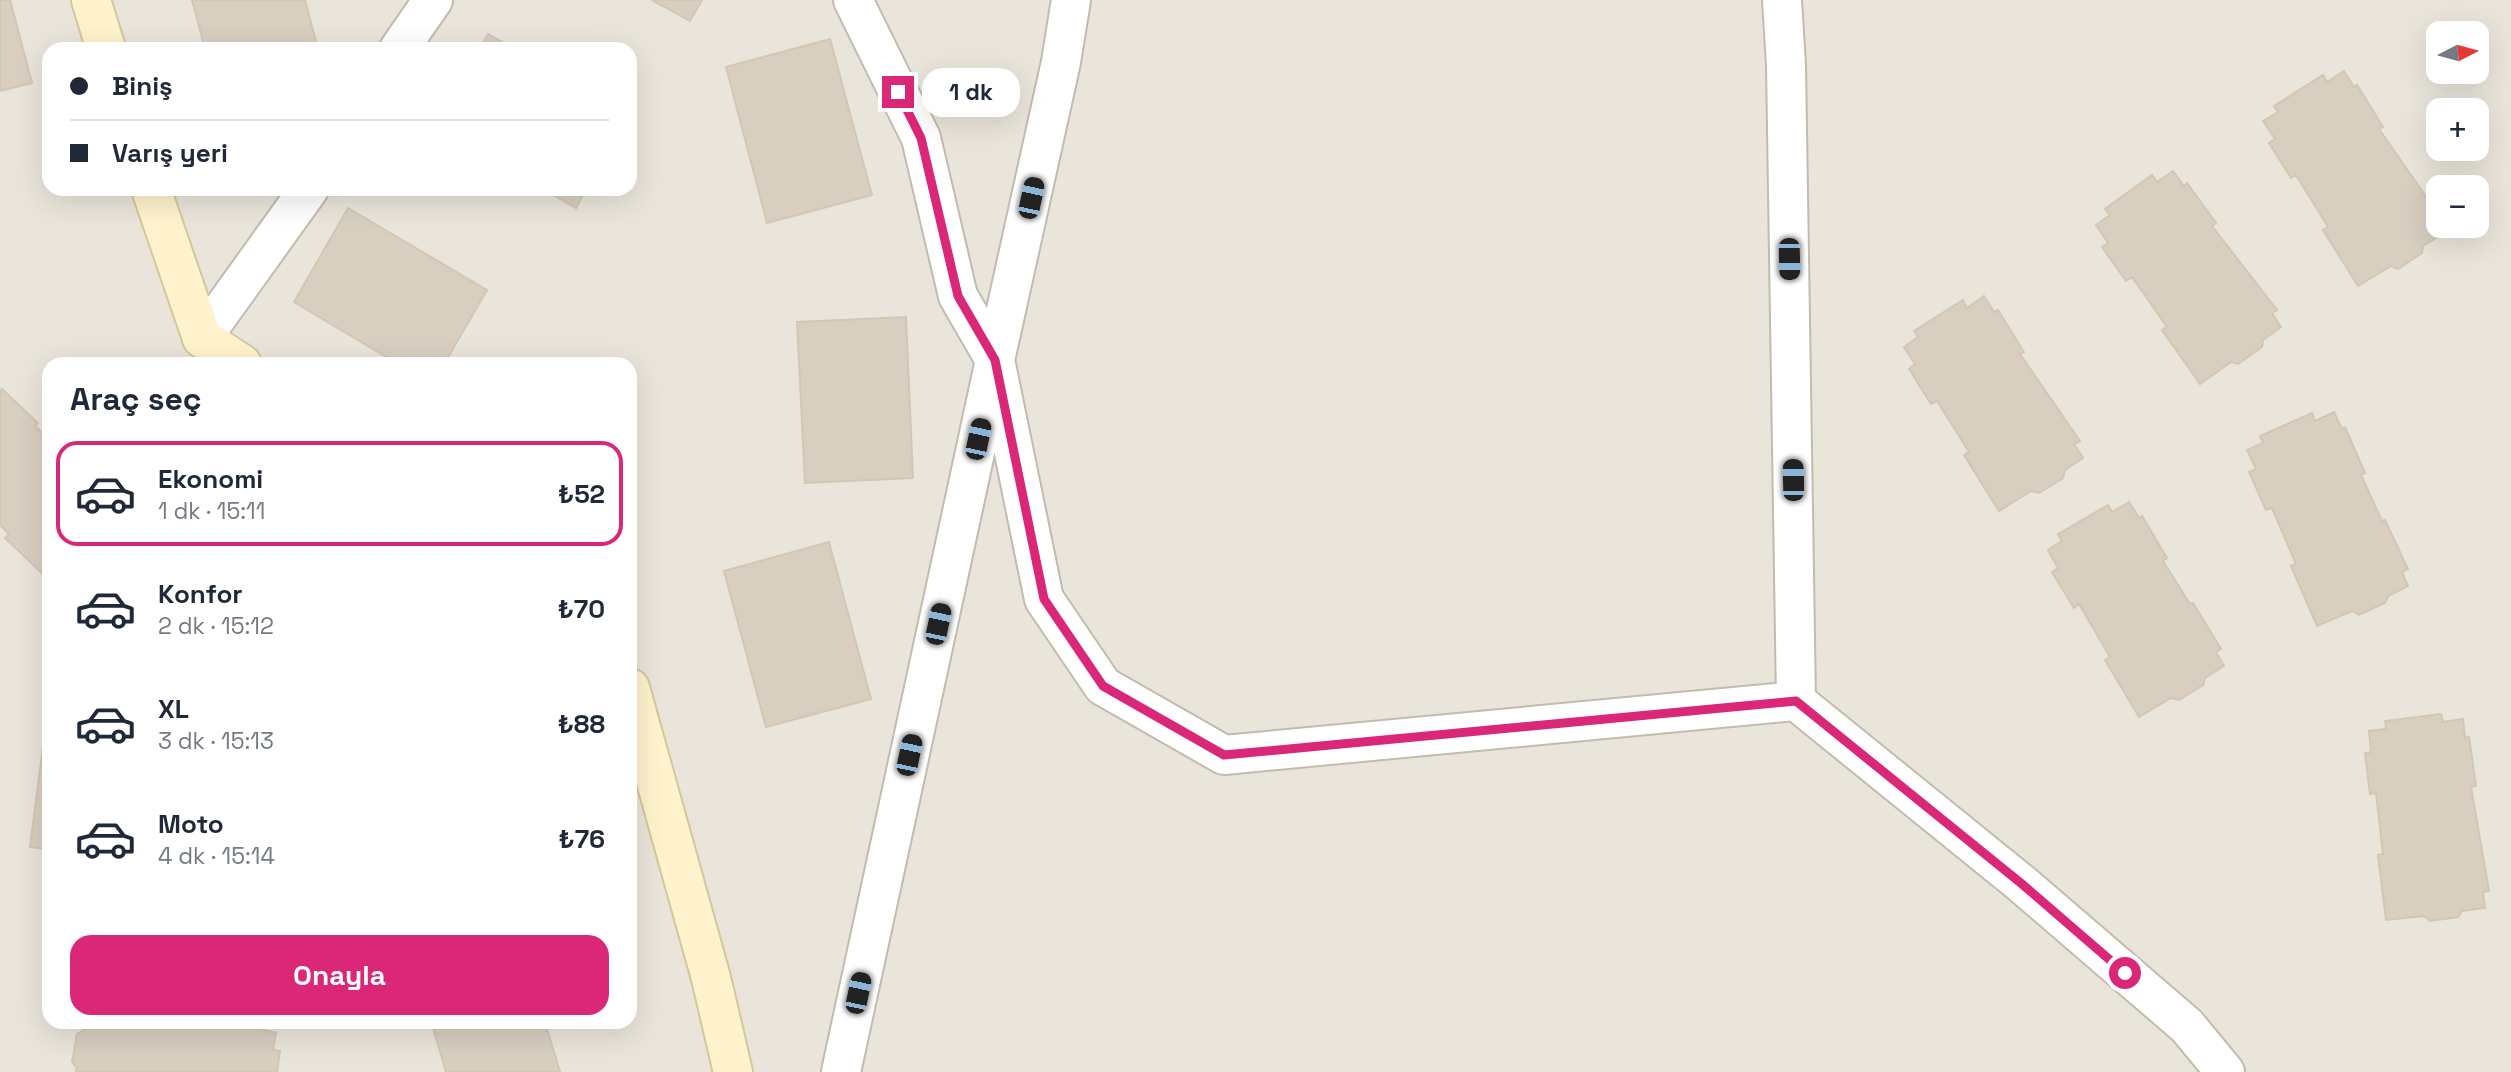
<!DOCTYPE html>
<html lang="tr">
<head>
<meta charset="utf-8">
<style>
	body { margin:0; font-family:"Space Grotesk",sans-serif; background:#f2f2f3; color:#1f2937; height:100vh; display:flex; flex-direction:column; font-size:26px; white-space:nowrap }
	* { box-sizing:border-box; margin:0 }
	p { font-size:23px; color:#747a83 }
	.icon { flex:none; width:38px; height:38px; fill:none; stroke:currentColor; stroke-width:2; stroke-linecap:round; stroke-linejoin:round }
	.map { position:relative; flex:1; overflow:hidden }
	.details { position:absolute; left:42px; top:357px; width:595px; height:672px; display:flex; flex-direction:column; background:#fff; border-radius:21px; box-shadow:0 7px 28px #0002 }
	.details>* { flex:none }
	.guide { position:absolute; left:42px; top:42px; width:595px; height:154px; border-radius:21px; box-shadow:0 7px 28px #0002; display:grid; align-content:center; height:154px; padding:0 28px; background:#fff }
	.needle { width:46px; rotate:84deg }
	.fabs { position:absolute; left:2426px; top:21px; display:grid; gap:14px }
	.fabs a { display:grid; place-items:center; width:63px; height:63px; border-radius:14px; background:#fff; box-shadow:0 7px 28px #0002; font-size:35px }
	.end { position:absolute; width:32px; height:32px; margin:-16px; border:9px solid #db2777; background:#fff; box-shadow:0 0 0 4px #fff }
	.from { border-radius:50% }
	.bubble { position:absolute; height:49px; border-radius:21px; background:#fff; box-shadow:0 7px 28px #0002; font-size:23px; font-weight:800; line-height:49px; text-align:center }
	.car { position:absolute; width:21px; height:42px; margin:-21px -10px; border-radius:9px; box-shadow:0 0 5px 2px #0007; background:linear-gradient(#222 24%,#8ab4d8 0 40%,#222 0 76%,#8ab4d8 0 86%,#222 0) }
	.guide b { display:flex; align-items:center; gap:24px; height:66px; font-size:26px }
	.guide b+b { border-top:2px solid #e0e1e3 }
	.guide i { width:18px; height:18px; background:#1f2937 }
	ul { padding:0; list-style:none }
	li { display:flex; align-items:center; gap:21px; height:105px; margin:0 14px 10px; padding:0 14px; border:4px solid transparent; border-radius:21px }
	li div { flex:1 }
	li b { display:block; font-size:26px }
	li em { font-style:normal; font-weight:800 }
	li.active { border-color:#db2777 }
	li>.icon { width:63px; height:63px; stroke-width:1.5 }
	h2 { padding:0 28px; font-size:32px; line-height:84px }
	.primary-button { display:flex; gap:14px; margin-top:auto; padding:14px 28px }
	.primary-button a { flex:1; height:80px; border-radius:21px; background:#db2777; color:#fff; font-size:28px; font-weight:800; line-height:80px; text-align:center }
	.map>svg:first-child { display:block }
</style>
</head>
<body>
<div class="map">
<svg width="2511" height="1072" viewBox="0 0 2511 1072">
	<rect width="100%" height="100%" fill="#f6f3ec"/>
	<path fill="#eae5da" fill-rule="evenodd" d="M 0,0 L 2511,0 L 2511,1072 L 0,1072 ZM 2438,33 L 2476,33 L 2476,72 L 2438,72 ZM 49,49 L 630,49 L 630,189 L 49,189 ZM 2438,110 L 2476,110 L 2476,149 L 2438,149 ZM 2438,187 L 2476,187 L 2476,226 L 2438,226 ZM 49,364 L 630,364 L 630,1022 L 49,1022 Z"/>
	<path fill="#d8cfc1" stroke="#d3c7b4" stroke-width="2" d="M 0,0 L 10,0 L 32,83 L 0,91 Z
		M 192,0 L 305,0 L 318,49 L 205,49 Z
		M 652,0 L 702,0 L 690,21 Z
		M 488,34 L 515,49 L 479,49 Z
		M 830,39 L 872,195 L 767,223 L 726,67 Z
		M 2344,71 L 2354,87 L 2357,85 L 2383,127 L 2379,129 L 2438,214 L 2434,220 L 2443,234 L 2423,246 L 2422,253 L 2398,269 L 2391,266 L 2358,286 L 2323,230 L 2328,227 L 2296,175 L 2291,178 L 2269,143 L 2275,139 L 2263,121 L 2278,112 L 2274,106 L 2323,75 L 2327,82 Z
		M 2173,171 L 2184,186 L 2187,183 L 2216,223 L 2212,226 L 2277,310 L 2272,313 L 2281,327 L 2263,340 L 2262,347 L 2238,364 L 2231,362 L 2200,384 L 2162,330 L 2167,327 L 2132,277 L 2126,281 L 2102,247 L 2108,243 L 2096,225 L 2110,215 L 2105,209 L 2152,175 L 2157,182 Z
		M 543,189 L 586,189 L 576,208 Z
		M 348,208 L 487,290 L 444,364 L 398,364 L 294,302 Z
		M 1984,296 L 1994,312 L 1998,310 L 2024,352 L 2020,354 L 2080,441 L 2074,444 L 2083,458 L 2065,470 L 2063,478 L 2039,493 L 2031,491 L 1999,511 L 1964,455 L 1969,452 L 1937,401 L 1931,404 L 1909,369 L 1915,364 L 1904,347 L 1918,337 L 1914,331 L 1963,300 L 1967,308 Z
		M 906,317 L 913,478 L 805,483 L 797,322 Z
		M 2,389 L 38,423 L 35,426 L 49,440 L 49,580 L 5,538 L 9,534 L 0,525 L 0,391 Z
		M 2334,412 L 2342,429 L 2345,427 L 2365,473 L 2361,475 L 2382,521 L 2385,520 L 2408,569 L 2402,572 L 2408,586 L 2388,596 L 2385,603 L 2359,615 L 2352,611 L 2317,626 L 2291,566 L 2296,564 L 2272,508 L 2266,510 L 2249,472 L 2256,469 L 2247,450 L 2263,443 L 2260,436 L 2312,413 L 2315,421 Z
		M 2129,502 L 2139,518 L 2142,516 L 2167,558 L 2163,561 L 2190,604 L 2193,603 L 2221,649 L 2216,652 L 2224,666 L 2205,678 L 2203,685 L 2179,700 L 2171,698 L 2139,717 L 2105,660 L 2110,657 L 2079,604 L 2074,608 L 2052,572 L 2058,568 L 2048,550 L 2062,541 L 2058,534 L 2108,505 L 2112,512 Z
		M 829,542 L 871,699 L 766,727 L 724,571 Z
		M 2441,714 L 2443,722 L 2463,719 L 2465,738 L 2469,737 L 2476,786 L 2471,787 L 2489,891 L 2483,892 L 2485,908 L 2462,911 L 2458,917 L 2430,921 L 2424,916 L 2386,920 L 2378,855 L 2383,854 L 2376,793 L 2370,794 L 2365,753 L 2371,752 L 2369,731 L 2386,729 L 2385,721 Z
		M 44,739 L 49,740 L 49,850 L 30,847 Z
		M 85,1022 L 256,1022 L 255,1028 L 276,1033 L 273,1050 L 280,1051 L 277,1072 L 76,1072 L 77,1068 L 72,1062 L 77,1034 L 84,1030 Z
		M 453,1022 L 545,1022 L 560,1072 L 446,1072 L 433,1028 Z"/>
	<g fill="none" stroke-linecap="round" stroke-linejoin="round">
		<defs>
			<path id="street" d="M 1071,0 L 1061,62 L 995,360 L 1044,599 L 1103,686 L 1224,755 L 1796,701
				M 1782,0 L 1786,65 L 1796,701 L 2022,884 L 2187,1026 L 2225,1072
				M 399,49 L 433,0
				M 202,338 L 309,189
				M 841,1072 L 995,360 L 958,296 L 921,138 L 853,0"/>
			<path id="secondary" d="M 91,0 L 106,49
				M 151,189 L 202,338 L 242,364
				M 630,688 L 711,978 L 733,1072"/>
		</defs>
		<use href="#street" stroke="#c2bbae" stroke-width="42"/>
		<use href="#secondary" stroke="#d6c79b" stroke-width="42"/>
		<use href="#street" stroke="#fff" stroke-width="38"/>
		<use href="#secondary" stroke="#fff3cd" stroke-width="38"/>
	</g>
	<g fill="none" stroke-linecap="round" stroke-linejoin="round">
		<path stroke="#db2777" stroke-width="9" d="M 898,92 L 921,138 L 958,296 L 995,360 L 1044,599 L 1103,686 L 1224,755 L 1796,701 L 2022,884 L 2125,973"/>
	</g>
</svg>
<div class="fabs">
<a><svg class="needle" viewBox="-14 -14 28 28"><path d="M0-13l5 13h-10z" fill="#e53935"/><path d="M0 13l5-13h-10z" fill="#747a83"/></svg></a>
<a>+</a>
<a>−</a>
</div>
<i class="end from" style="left:2125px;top:973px"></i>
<i class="end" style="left:898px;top:92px"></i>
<div class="bubble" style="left:922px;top:68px;width:98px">1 dk</div>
<i class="car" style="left:1031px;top:198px;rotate:12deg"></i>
<i class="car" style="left:1789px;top:259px;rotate:179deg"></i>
<i class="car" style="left:978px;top:439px;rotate:12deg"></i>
<i class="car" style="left:1793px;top:480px;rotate:359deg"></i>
<i class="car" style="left:938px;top:624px;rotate:12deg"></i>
<i class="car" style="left:909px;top:755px;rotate:12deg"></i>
<i class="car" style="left:858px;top:993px;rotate:12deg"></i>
<div class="guide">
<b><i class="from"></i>Biniş</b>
<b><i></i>Varış yeri</b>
</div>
<section class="details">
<h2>Araç seç</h2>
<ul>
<li class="active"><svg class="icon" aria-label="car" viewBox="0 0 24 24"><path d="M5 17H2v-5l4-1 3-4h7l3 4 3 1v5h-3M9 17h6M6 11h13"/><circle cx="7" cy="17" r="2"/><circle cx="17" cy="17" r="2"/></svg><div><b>Ekonomi</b><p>1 dk · 15:11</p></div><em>₺52</em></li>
<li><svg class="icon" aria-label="car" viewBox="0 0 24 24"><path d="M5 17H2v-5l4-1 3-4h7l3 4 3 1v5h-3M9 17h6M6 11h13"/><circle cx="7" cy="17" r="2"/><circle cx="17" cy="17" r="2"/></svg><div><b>Konfor</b><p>2 dk · 15:12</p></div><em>₺70</em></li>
<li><svg class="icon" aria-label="car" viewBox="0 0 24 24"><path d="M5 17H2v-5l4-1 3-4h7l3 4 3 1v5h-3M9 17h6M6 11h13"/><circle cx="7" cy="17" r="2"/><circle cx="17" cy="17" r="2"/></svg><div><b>XL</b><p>3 dk · 15:13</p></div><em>₺88</em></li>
<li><svg class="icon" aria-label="car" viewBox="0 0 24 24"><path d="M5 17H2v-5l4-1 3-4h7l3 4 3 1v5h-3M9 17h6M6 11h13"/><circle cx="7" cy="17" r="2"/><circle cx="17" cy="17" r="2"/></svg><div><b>Moto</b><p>4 dk · 15:14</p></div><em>₺76</em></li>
</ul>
<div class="primary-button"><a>Onayla</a></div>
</section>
</div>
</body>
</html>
